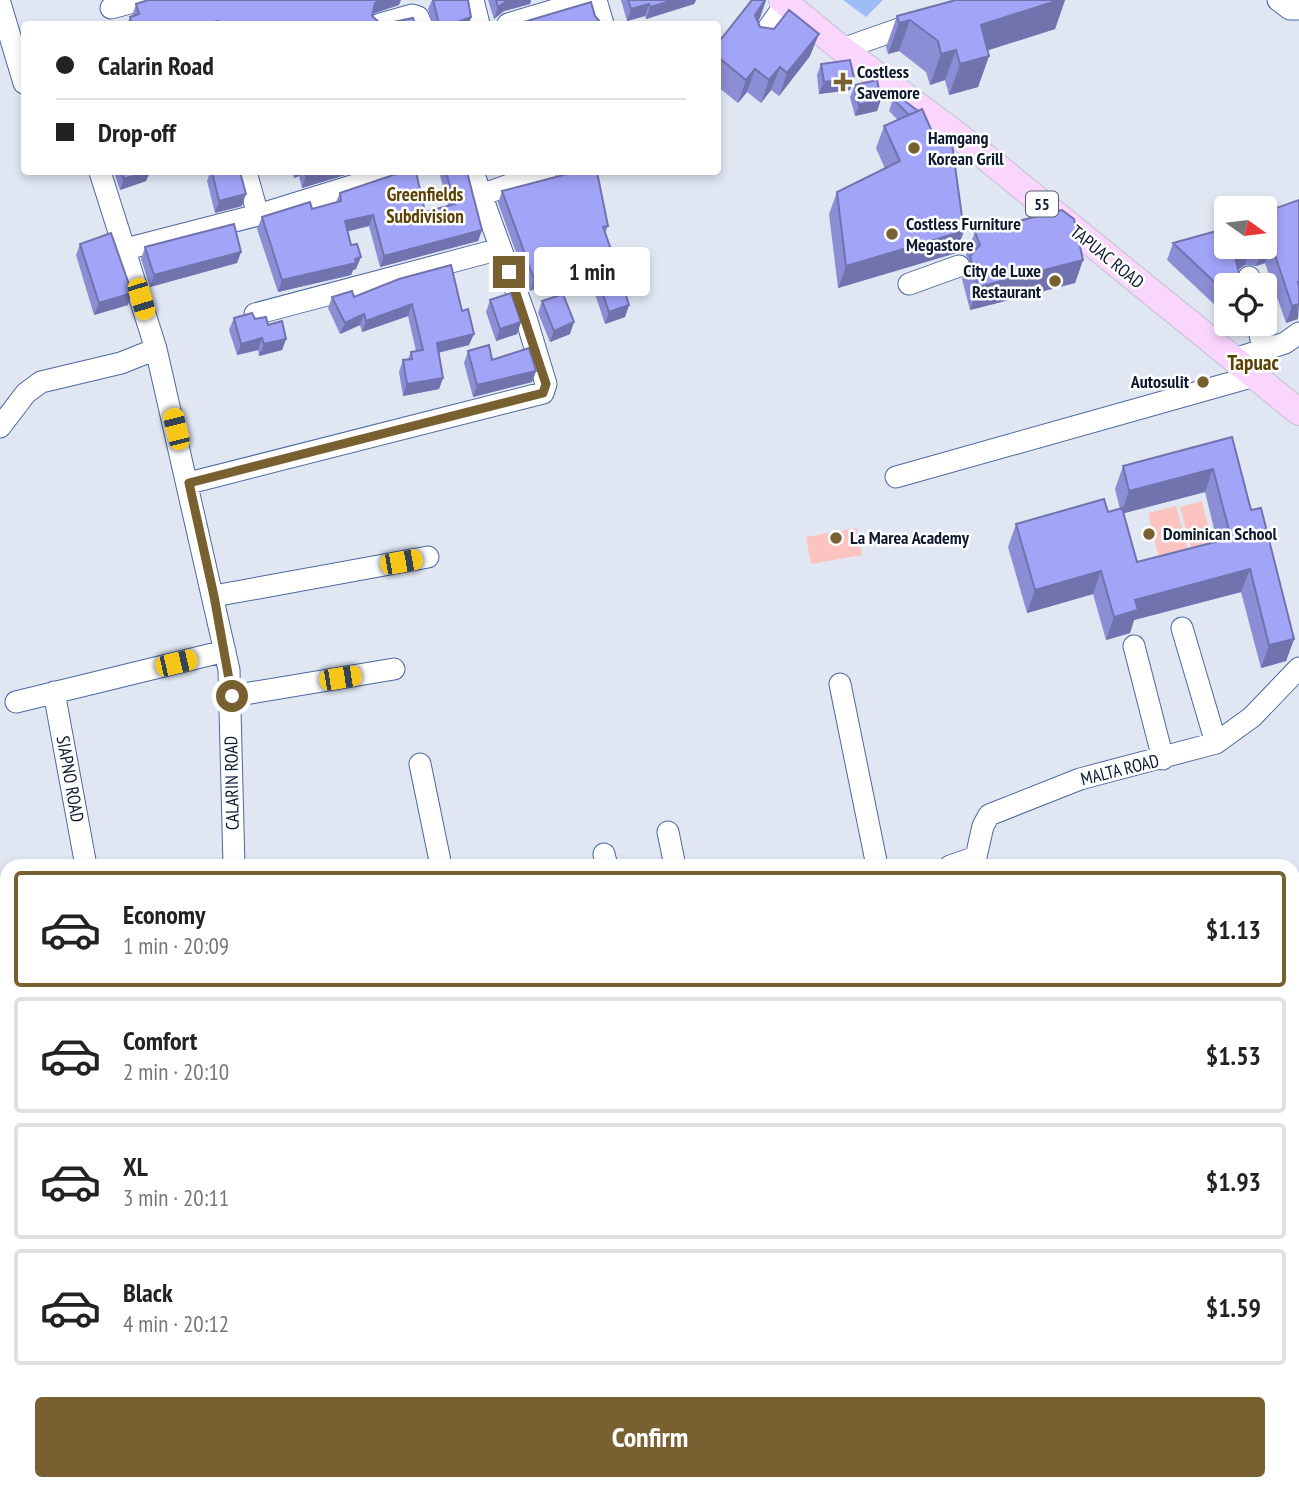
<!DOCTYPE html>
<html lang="en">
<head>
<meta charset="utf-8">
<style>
	body { margin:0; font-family:"PT Sans Narrow",sans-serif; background:#f2f2f2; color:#222; height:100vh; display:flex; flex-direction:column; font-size:26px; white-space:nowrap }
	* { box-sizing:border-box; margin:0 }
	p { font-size:23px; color:#767676 }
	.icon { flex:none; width:38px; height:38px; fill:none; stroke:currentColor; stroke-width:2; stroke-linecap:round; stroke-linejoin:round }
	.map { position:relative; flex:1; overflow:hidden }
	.panel { position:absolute; left:0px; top:859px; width:1300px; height:632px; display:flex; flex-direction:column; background:#fff; border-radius:21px 21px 0 0; box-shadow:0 4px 10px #0003 }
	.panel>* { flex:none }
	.hud { position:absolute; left:21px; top:21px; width:700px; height:154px; border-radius:7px; box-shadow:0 4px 10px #0003; display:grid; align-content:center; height:154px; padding:0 35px; background:#fff }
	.needle { width:46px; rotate:104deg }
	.fabs { position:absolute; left:1214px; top:196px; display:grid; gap:14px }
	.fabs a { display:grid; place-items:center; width:63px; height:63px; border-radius:7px; background:#fff; box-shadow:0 4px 10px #0003; font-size:35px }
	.end { position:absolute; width:32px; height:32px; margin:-16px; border:9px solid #796031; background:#fff; box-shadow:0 0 0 4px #fff }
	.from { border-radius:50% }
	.bubble { position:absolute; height:49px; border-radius:7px; background:#fff; box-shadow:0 4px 10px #0003; font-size:23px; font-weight:800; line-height:49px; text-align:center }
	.car { position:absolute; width:21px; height:42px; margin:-21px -10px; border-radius:9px; box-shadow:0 0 5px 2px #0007; background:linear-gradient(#f5c518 24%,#345 0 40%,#f5c518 0 76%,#345 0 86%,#f5c518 0) }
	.hud b { display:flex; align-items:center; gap:24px; height:66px; font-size:26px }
	.hud b+b { border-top:2px solid #e0e0e0 }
	.hud i { width:18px; height:18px; background:#222 }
	ul { padding:12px 0 0; list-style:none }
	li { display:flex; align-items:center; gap:21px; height:116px; margin:0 14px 10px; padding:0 21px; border:4px solid #e0e0e0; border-radius:7px }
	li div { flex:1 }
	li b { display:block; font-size:26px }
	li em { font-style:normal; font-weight:800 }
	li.active { border-color:#796031 }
	li>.icon { width:63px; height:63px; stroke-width:1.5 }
	.primary-button { display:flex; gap:14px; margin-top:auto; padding:14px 35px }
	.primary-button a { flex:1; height:80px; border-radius:7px; background:#796031; color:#fff; font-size:28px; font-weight:800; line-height:80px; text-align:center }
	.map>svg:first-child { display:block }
</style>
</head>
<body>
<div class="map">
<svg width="1299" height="1490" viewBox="0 0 1299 1490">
	<rect width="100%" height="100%" fill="#e0e7f3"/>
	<path fill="#fcc3c0" d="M 1202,501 L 1212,542 L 1191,548 L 1180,507 Z
		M 1176,506 L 1191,561 L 1162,569 L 1148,513 Z
		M 857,528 L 862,555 L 811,564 L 806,537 Z"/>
	<path fill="#9dbdf7" d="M 843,0 L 883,0 L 866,17 Z
		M 1293,1232 L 1299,1238 L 1299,1420 L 1293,1420 Z"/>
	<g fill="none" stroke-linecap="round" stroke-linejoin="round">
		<defs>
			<path id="minor" d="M 473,0 L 479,24
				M 596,0 L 603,24
				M 1278,0 L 1290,9 L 1299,9
				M 0,3 L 24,83
				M 111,8 L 141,0
				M 380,24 L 412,15 L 418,17 L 421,24
				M 508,24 L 588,0
				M 760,40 L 786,3
				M 842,49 L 919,22
				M 100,172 L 156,349 L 229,670 L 234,866
				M 246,172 L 258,215
				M 481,195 L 546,172
				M 126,249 L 258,215 L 397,172
				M 1249,277 L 1251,285
				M 909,284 L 959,266
				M 255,314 L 500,249
				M 1258,324 L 1263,350
				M 1234,359 L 1285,343 L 1299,333
				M 0,427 L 26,393 L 41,382 L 121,363 L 156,349
				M 896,477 L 1255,376
				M 189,483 L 543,393 L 546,384 L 526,318 L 473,172
				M 214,596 L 428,557
				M 1182,628 L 1216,743
				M 1134,646 L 1163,759
				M 840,684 L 877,866
				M 54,692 L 86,866
				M 232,696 L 394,669
				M 16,702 L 225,651
				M 420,764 L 441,866
				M 668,832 L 675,866
				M 604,854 L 607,866
				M 950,866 L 976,857 L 983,826 L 989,815 L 1080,779 L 1216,743 L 1252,717 L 1299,668
				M 1293,1118 L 1299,1122
				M 0,1385 L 7,1383
				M 209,1484 L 212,1490
				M 1067,1484 L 1072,1490
				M 1205,1484 L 1209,1490"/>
			<path id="major" d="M 782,0 L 842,49 L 973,147 L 1299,412"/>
		</defs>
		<use href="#minor" stroke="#4b68a0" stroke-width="23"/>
		<use href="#major" stroke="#c0c3c9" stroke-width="28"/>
		<use href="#minor" stroke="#fff" stroke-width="21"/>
		<use href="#major" stroke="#fad6ff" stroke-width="26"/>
	</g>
	<path fill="#8b8dd5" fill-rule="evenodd" d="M 432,0 L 468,0 L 471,17 L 469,24 L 432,24 L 428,9 Z
		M 488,0 L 531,0 L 530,4 L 504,11 L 494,19 Z
		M 621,0 L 696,0 L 694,4 L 646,19 L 645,16 L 627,21 Z
		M 765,0 L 766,0 L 758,21 L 760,27 L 810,56 L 779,96 L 771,90 L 761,103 L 747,92 L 738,103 L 718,87 L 718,43 Z
		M 956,0 L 1065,0 L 1055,29 L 988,50 L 989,56 L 978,87 L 949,95 L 945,80 L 930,85 L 926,72 L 899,51 L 888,54 L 886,47 L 897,16 Z
		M 136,4 L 399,5 L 373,14 L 372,16 L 381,24 L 127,24 L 130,17 L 132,16 Z
		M 821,64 L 850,90 L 819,94 L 817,75 Z
		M 855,85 L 881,99 L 877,111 L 855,116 L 850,97 Z
		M 893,99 L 918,111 L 956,253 L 838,288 L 829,214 L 837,192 L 885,169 L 876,148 L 884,126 L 898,120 L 889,111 Z
		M 114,172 L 150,172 L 146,181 L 120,190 Z
		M 210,172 L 240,172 L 242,206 L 215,213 L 207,181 Z
		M 292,172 L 355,172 L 302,188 L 299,176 L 294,178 Z
		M 439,172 L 467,172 L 482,230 L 478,241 L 380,267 L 369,226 L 348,231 L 356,269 L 353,270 L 351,275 L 278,292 L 257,229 L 262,217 L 312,209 L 336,202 L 340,193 L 425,212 L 448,206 Z
		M 564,172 L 597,172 L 608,226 L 605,234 L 613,255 L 609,266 L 560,283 L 554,281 L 530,291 L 498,203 L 502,191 L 564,175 Z
		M 1299,200 L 1298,319 L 1286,323 L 1265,263 L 1256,266 L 1245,265 L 1238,269 L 1217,307 L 1167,260 L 1173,243 L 1227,247 Z
		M 975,232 L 1083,260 L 1075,283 L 970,310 L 962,279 L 969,261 L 966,255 Z
		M 80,244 L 128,305 L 94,315 L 76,255 Z
		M 145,247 L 241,252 L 237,263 L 150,287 L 141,259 Z
		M 399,279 L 469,345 L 438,353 L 443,378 L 439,389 L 403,396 L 399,372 L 403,360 L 408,359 L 411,352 L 416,351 L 408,316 L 362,332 L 360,325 L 340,334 L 328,308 L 332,297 L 354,297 Z
		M 599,283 L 629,305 L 625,317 L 605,324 L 595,294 Z
		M 490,300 L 521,322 L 517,334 L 496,341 L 486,312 Z
		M 542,301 L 570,334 L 550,342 L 538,313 Z
		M 234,318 L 255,319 L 268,325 L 286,339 L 282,350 L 259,356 L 258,350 L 237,355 L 229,330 Z
		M 468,351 L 492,360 L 536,371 L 532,382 L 473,397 L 464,363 Z
		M 1232,437 L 1251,510 L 1294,639 L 1286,661 L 1261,668 L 1241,592 L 1134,620 L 1130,633 L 1106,640 L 1093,594 L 1027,613 L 1008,547 L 1016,524 L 1108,512 L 1120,509 L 1115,489 L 1123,466 ZM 1205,492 L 1217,541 L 1137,562 L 1124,513 Z"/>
	<path fill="#7173ae" d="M 383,0 L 401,0 L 399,5 L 371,14 L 375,3 Z
		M 508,0 L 531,0 L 530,4 L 504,11 L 494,19 L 498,7 Z
		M 674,0 L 696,0 L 694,4 L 646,19 L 650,7 Z
		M 765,0 L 766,0 L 760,18 L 747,38 L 755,15 Z
		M 1059,0 L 1065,0 L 1055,29 L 970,56 L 981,25 Z
		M 649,4 L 645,16 L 627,21 L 631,9 Z
		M 471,17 L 469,24 L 452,24 Z
		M 910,20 L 899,51 L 888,54 L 899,23 Z
		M 819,34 L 810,56 L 779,96 L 787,73 Z
		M 956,50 L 945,80 L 930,85 L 941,54 Z
		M 989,56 L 978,87 L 949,95 L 960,64 Z
		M 780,67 L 771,90 L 761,103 L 769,80 Z
		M 755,69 L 747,92 L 738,103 L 746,80 Z
		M 854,78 L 850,90 L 819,94 L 824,82 Z
		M 881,99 L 877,111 L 855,116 L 859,105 Z
		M 145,172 L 150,172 L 146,181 L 120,190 L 124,179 Z
		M 296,172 L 301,172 L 299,176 L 294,178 Z
		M 320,172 L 355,172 L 302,188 L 306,176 Z
		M 246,194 L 242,206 L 215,213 L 219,201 Z
		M 373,215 L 369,226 L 341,233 L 345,221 Z
		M 482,230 L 478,241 L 380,267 L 384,256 Z
		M 964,231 L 956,253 L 838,288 L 846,266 Z
		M 1272,246 L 1265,263 L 1256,266 L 1262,249 Z
		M 1251,247 L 1245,265 L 1229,276 L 1235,258 Z
		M 241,252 L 237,263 L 150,287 L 154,275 Z
		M 613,255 L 609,266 L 560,283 L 564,272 Z
		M 361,257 L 356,269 L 353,270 L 351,275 L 278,292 L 282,280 Z
		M 1083,260 L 1075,283 L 970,310 L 978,287 Z
		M 559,269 L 554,281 L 530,291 L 534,279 Z
		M 1241,280 L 1239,285 L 1231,285 Z
		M 1227,288 L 1227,301 L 1217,307 L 1223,290 Z
		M 132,293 L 128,305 L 94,315 L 99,303 Z
		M 412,304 L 408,316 L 362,332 L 366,321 Z
		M 1299,304 L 1298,319 L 1286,323 L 1292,306 Z
		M 629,305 L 625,317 L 605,324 L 609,312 Z
		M 364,314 L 360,325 L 340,334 L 345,323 Z
		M 521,322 L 517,334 L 496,341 L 500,329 Z
		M 574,322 L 570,334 L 550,342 L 554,331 Z
		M 474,334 L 469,345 L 432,354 L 437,343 Z
		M 262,338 L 258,350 L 237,355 L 241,344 Z
		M 286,339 L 282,350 L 259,356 L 264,344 Z
		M 536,371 L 532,382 L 473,397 L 477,385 Z
		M 443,378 L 439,389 L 403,396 L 407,384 Z
		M 1213,469 L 1205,492 L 1121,514 L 1129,491 Z
		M 1250,569 L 1241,592 L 1134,620 L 1130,633 L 1106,640 L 1114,617 L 1135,600 Z
		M 1101,571 L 1093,594 L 1027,613 L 1035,590 Z
		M 1294,639 L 1286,661 L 1261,668 L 1269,645 Z"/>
	<path fill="#a2a4f8" stroke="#7173ae" stroke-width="2" d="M 148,0 L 383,0 L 375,3 L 372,16 L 381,24 L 219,24 L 218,21 L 206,24 L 132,24 L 130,17 L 139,14 L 136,4 Z
		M 433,0 L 468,0 L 471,17 L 452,24 L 439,24 Z
		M 496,0 L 508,0 L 498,7 Z
		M 628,0 L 674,0 L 650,7 L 649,4 L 631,9 Z
		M 752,0 L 765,0 L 755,15 L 760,27 L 774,29 L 789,10 L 819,34 L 787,73 L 780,67 L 769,80 L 755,69 L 746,80 L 718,57 L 718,43 Z
		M 956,0 L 1059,0 L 981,25 L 989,56 L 960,64 L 956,50 L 941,54 L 938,41 L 910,20 L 899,23 L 897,16 Z
		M 591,2 L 595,16 L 601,23 L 598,24 L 517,24 Z
		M 413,18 L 415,24 L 384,24 Z
		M 850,60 L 854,78 L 824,82 L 821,64 Z
		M 877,80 L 881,99 L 859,105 L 855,85 Z
		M 897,95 L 918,111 L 909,115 L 893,99 Z
		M 922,109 L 937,143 L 951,137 L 964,231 L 846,266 L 837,192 L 900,161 L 884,126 Z
		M 121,172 L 145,172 L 124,179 Z
		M 212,172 L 240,172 L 246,194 L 219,201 Z
		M 305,172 L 320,172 L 306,176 Z
		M 402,172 L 416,172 L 425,212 L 455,204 L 446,172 L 467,172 L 482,230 L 384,256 L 373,215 L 345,221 L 351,245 L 357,244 L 361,257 L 355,259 L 356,263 L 282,280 L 262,217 L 310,202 L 312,209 L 341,201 L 340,193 Z
		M 570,172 L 597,172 L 608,226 L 603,227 L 613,255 L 564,272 L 559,269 L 534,279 L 502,191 L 571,173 Z
		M 1299,200 L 1299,282 L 1298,282 L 1299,286 L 1299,304 L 1292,306 L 1272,246 L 1262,249 L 1251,247 L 1235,258 L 1241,280 L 1231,285 L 1227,285 L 1227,288 L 1223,290 L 1173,243 L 1213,232 L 1227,231 L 1227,247 L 1265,247 L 1265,212 Z
		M 1062,210 L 1074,219 L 1083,260 L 978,287 L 970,256 L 980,245 L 975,232 Z
		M 234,224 L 241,252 L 154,275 L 145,247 Z
		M 111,233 L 132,293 L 99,303 L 80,244 Z
		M 451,265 L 462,311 L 468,309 L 474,334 L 437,343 L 443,378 L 407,384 L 403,360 L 412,359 L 411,352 L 423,350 L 412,304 L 366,321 L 364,314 L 345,323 L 332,297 L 352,291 L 354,297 L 399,279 Z
		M 620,276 L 629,305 L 609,312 L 599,283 Z
		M 511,293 L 521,322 L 500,329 L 490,300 Z
		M 563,294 L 574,322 L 554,331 L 542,301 Z
		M 252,313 L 255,319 L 266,317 L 268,325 L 282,321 L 286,339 L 264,344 L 262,338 L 241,344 L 234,318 Z
		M 489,345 L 492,360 L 529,348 L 536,371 L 477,385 L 468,351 Z
		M 1232,437 L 1251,510 L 1261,508 L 1294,639 L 1269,645 L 1250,569 L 1135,600 L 1138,610 L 1114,617 L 1101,571 L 1035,590 L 1016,524 L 1104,499 L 1108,512 L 1122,508 L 1137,562 L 1231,538 L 1213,469 L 1129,491 L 1123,466 Z"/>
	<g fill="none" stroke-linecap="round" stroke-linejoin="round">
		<path stroke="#796031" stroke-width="9" d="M 232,696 L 214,596 L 189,483 L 543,393 L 546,384 L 509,272"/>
	</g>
	<g fill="#796031" stroke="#fff" stroke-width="2.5">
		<path d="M839.5 71.5h7v7h7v7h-7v7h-7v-7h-7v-7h7z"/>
		<circle cx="914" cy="148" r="7"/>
		<circle cx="892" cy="234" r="7"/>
		<circle cx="1055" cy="281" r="7"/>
		<circle cx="1203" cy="382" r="7"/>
		<circle cx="1149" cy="534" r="7"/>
		<circle cx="836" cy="538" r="7"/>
	</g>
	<g text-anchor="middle" stroke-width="5" stroke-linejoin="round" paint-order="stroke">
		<rect fill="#fff" stroke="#565e6d" stroke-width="2" x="1026" y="191.5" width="32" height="25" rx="5"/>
		<g font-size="16" font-weight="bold" fill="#0d192f">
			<text x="1042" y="210">55</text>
		</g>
		<g font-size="18" font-weight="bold" fill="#0d192f" stroke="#fff" text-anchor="start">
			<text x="857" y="78">Costless<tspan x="857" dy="21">Savemore</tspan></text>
			<text x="928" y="144">Hamgang<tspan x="928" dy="21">Korean Grill</tspan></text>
			<text x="906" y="230">Costless Furniture<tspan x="906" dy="21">Megastore</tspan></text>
			<text x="1041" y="277" text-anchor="end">City de Luxe<tspan x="1041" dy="21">Restaurant</tspan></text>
			<text x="1189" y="388" text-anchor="end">Autosulit</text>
			<text x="1163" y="540">Dominican School</text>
			<text x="850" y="544">La Marea Academy</text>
		</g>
		<g font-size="18" fill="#0d192f" stroke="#fff">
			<text transform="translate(1107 257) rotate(39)" y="6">TAPUAC ROAD</text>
			<text transform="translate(1120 770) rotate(-14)" y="6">MALTA ROAD</text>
			<text transform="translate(70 779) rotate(80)" y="6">SIAPNO ROAD</text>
			<text transform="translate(232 783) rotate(-91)" y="6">CALARIN ROAD</text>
		</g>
		<g font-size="19" font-weight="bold" fill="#5b4102" stroke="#fff">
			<text x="425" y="201">Greenfields<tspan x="425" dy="22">Subdivision</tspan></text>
		</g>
		<g font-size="21" font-weight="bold" fill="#5b4102" stroke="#fff">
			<text x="1253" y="370">Tapuac</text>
		</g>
	</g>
</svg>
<div class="fabs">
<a><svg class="needle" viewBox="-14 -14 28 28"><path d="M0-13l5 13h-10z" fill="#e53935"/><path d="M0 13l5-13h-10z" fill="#767676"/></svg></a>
<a><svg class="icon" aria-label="locate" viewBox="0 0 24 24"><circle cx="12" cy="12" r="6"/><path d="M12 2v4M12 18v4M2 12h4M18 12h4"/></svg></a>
</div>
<i class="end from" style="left:232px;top:696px"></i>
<i class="end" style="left:509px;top:272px"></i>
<div class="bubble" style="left:534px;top:247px;width:116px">1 min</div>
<i class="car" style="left:141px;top:299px;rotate:163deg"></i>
<i class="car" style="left:176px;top:429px;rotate:346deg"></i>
<i class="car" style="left:401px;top:562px;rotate:80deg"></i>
<i class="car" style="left:176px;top:663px;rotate:77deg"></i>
<i class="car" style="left:340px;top:678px;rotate:81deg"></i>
<div class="hud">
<b><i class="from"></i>Calarin Road</b>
<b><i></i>Drop-off</b>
</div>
<section class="panel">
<ul>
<li class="active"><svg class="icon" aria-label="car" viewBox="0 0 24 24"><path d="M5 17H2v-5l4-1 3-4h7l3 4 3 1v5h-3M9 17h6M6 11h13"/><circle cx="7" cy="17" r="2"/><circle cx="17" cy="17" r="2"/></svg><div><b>Economy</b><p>1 min · 20:09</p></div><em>$1.13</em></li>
<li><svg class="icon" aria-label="car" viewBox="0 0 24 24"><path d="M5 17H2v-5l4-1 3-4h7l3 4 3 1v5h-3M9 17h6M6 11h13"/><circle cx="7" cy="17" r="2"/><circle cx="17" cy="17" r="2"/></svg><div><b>Comfort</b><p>2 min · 20:10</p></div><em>$1.53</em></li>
<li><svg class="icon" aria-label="car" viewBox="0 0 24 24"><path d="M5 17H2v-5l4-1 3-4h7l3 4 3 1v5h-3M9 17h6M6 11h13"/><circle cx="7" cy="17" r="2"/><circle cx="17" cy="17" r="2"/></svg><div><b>XL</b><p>3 min · 20:11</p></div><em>$1.93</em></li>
<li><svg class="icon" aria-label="car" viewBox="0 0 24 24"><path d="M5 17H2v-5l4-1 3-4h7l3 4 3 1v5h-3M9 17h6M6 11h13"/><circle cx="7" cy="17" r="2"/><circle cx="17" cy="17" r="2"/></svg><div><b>Black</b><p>4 min · 20:12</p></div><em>$1.59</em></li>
</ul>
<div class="primary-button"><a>Confirm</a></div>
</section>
</div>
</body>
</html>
